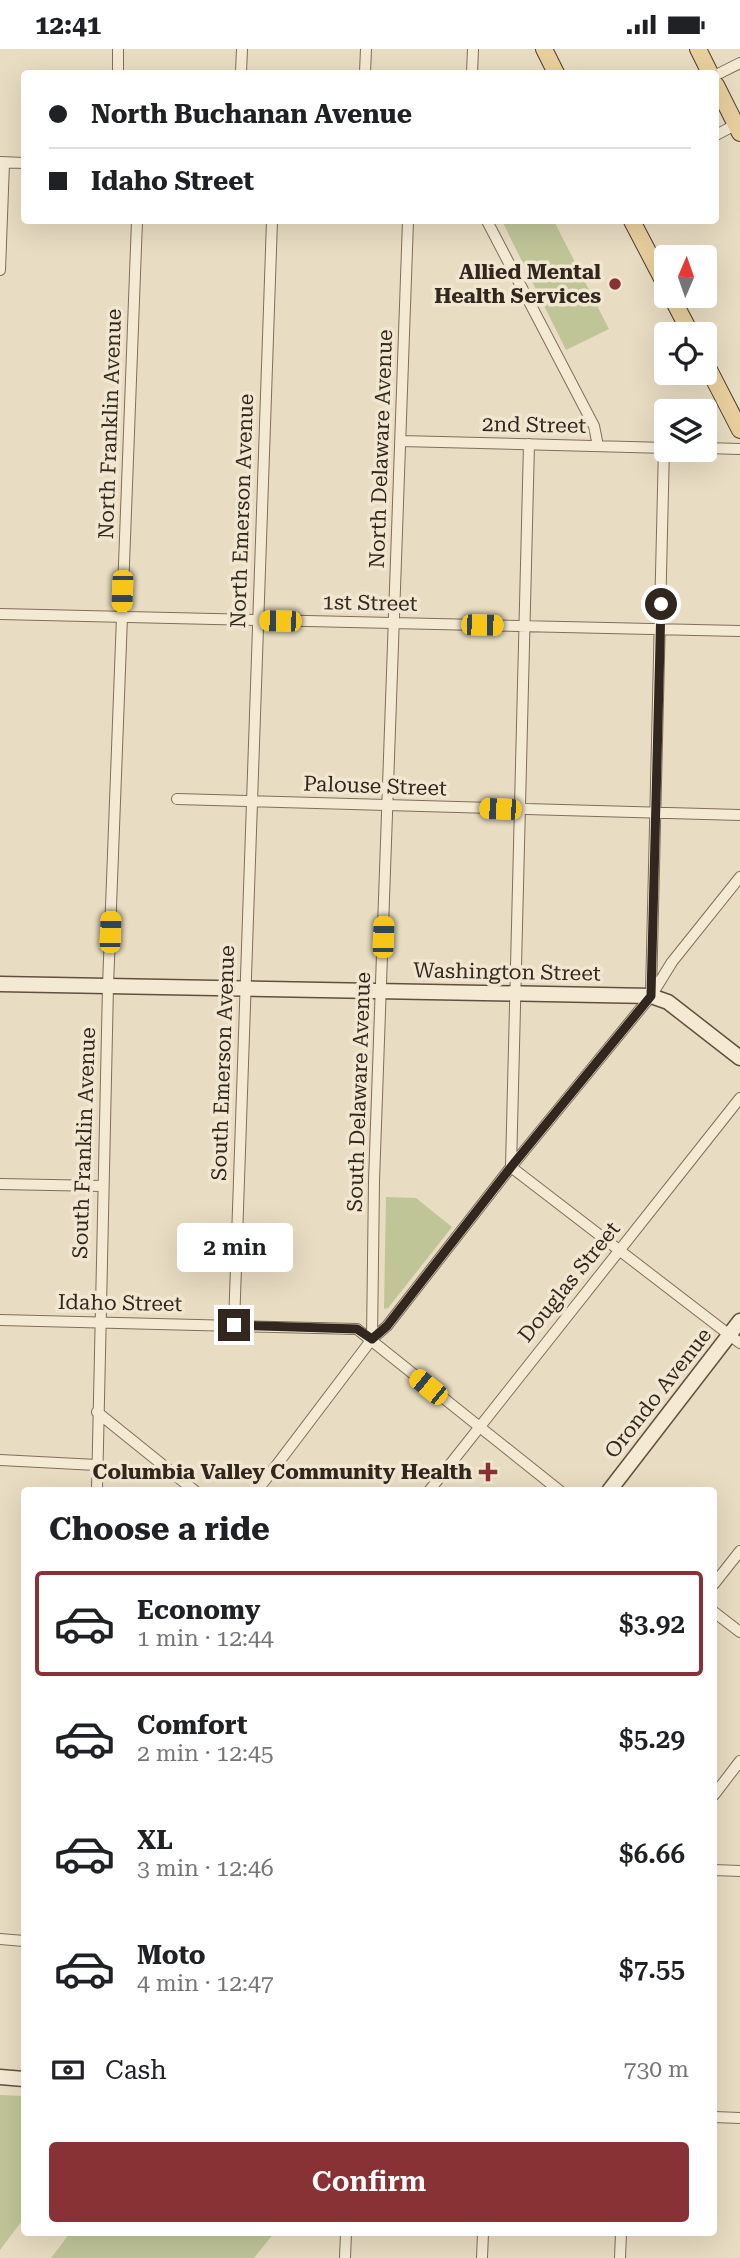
<!DOCTYPE html>
<html lang="en">
<head>
<meta charset="utf-8">
<style>
	body { margin:0; font-family:"Roboto Serif",serif; background:#f6f6f6; color:#202124; height:100vh; display:flex; flex-direction:column; font-size:26px; white-space:nowrap }
	* { box-sizing:border-box; margin:0 }
	p { font-size:23px; color:#757577 }
	.icon { flex:none; width:38px; height:38px; fill:none; stroke:currentColor; stroke-width:2; stroke-linecap:round; stroke-linejoin:round }
	.map { position:relative; flex:1; overflow:hidden }
	.details { position:absolute; left:21px; top:1438px; width:696px; height:749px; display:flex; flex-direction:column; background:#fff; border-radius:7px; box-shadow:0 7px 28px #0002 }
	.details>* { flex:none }
	.banner { position:absolute; left:21px; top:21px; width:698px; height:154px; border-radius:7px; box-shadow:0 7px 28px #0002; display:grid; align-content:center; height:154px; padding:0 28px; background:#fff }
	.needle { width:46px; rotate:2deg }
	.controls { position:absolute; left:654px; top:196px; display:grid; gap:14px }
	.controls a { display:grid; place-items:center; width:63px; height:63px; border-radius:7px; background:#fff; box-shadow:0 7px 28px #0002; font-size:35px }
	.end { position:absolute; width:32px; height:32px; margin:-16px; border:9px solid #31271e; background:#fff; box-shadow:0 0 0 4px #fff }
	.from { border-radius:50% }
	.bubble { position:absolute; height:49px; border-radius:7px; background:#fff; box-shadow:0 7px 28px #0002; font-size:23px; font-weight:600; line-height:49px; text-align:center }
	.car { position:absolute; width:21px; height:42px; margin:-21px -10px; border-radius:9px; box-shadow:0 0 5px 2px #0007; background:linear-gradient(#f5c518 24%,#345 0 40%,#f5c518 0 76%,#345 0 86%,#f5c518 0) }
	.banner b { display:flex; align-items:center; gap:24px; height:66px; font-size:26px }
	.banner b+b { border-top:2px solid #e0e0e0 }
	.banner i { width:18px; height:18px; background:#202124 }
	ul { padding:0; list-style:none }
	li { display:flex; align-items:center; gap:21px; height:105px; margin:0 14px 10px; padding:0 14px; border:4px solid transparent; border-radius:7px }
	li div { flex:1 }
	li b { display:block; font-size:26px }
	li em { font-style:normal; font-weight:600 }
	li.active { border-color:#883235 }
	li>.icon { width:63px; height:63px; stroke-width:1.5 }
	h2 { padding:0 28px; font-size:32px; line-height:84px }
	.pay { display:flex; align-items:center; gap:18px; height:77px; padding:0 28px; font-size:26px }
	.pay p { margin-inline-start:auto }
	.primary-button { display:flex; gap:14px; margin-top:auto; padding:14px 28px }
	.primary-button a { flex:1; height:80px; border-radius:7px; background:#883235; color:#fff; font-size:28px; font-weight:600; line-height:80px; text-align:center }
	.status { display:flex; justify-content:space-between; align-items:center; height:49px; padding:0 35px; background:#fff; direction:ltr }
	.status svg { height:19px; fill:currentColor }
	.map>svg:first-child { display:block }
</style>
</head>
<body>
<div class="status"><b>12:41</b><svg viewBox="0 0 49 12"><path d="M0 12V9h3v3zM5 12V6h3v6zM10 12V3h3v9zM15 12V0h3v12zM26 1h20v11H26zM47 4h2v5h-2z"/></svg></div>
<div class="map">
<svg width="740" height="2209" viewBox="0 0 740 2209">
	<rect width="100%" height="100%" fill="#e8dcc2"/>
	<path fill="#c0c598" d="M 502,172 L 554,172 L 609,280 L 566,301 Z
		M 386,1148 L 416,1149 L 452,1178 L 388,1259 L 384,1260 Z
		M 0,2046 L 24,2047 L 24,2169 L 0,2201 Z
		M 62,2184 L 274,2184 L 254,2209 L 51,2209 L 67,2188 Z"/>
	<g fill="none" stroke-linecap="round" stroke-linejoin="round">
		<defs>
			<path id="street" d="M 118,24 L 118,0
				M 241,24 L 242,0
				M 365,24 L 366,0
				M 472,24 L 473,0
				M 716,26 L 740,14
				M 716,86 L 735,76
				M 1,113 L 24,114
				M 487,172 L 594,377 L 598,397
				M 0,221 L 4,114
				M 401,392 L 667,399
				M 529,395 L 511,1118 L 740,1294
				M 705,399 L 740,400
				M 0,565 L 740,582
				M 177,750 L 740,766
				M 651,944 L 664,399
				M 0,1135 L 102,1137
				M 0,1271 L 357,1280 L 560,1442
				M 234,1276 L 272,172
				M 372,1290 L 374,1132 L 408,172
				M 97,1363 L 195,1442
				M 0,1411 L 97,1416
				M 97,1442 L 108,937 L 137,172
				M 257,1442 L 372,1290 L 387,1277 L 511,1118 L 651,947 L 672,913 L 740,828
				M 429,1442 L 740,1049
				M 714,1535 L 740,1502
				M 714,1563 L 740,1583
				M 714,1746 L 740,1712
				M 714,1821 L 740,1822
				M 0,1890 L 24,1892
				M 714,2068 L 740,2069
				M 345,2209 L 346,2184
				M 482,2209 L 483,2184
				M 620,2209 L 621,2184"/>
			<path id="secondary" d="M 0,935 L 651,947 L 668,953 L 740,1009
				M 609,1442 L 740,1272
				M 0,2028 L 24,2030"/>
			<path id="primary" d="M 544,0 L 556,24
				M 698,0 L 710,24
				M 716,36 L 740,84
				M 632,172 L 667,239
				M 671,247 L 691,285
				M 705,313 L 740,381"/>
		</defs>
		<use href="#street" stroke="#806e5b" stroke-width="12"/>
		<use href="#secondary" stroke="#624f3f" stroke-width="17"/>
		<use href="#primary" stroke="#4e3d2f" stroke-width="18"/>
		<use href="#street" stroke="#f4ead4" stroke-width="10"/>
		<use href="#secondary" stroke="#f4ead4" stroke-width="14"/>
		<use href="#primary" stroke="#e8cf9d" stroke-width="16"/>
	</g>
	<g fill="none" stroke-linecap="round" stroke-linejoin="round">
		<path stroke="#31271e" stroke-width="9" d="M 234,1276 L 357,1280 L 372,1290 L 387,1277 L 511,1118 L 651,947 L 661,555"/>
	</g>
	<g fill="#883235" stroke="#f1e7d1" stroke-width="2.5">
		<circle cx="615" cy="235" r="7"/>
		<path d="M484.5 1412.5h7v7h7v7h-7v7h-7v-7h-7v-7h7z"/>
	</g>
	<g text-anchor="middle" stroke-width="7" stroke-linejoin="round" paint-order="stroke">
		<g font-size="21" font-weight="bold" fill="#31271e" stroke="#f1e7d1" text-anchor="end">
			<text x="601" y="230">Allied Mental<tspan x="601" dy="24">Health Services</tspan></text>
			<text x="472" y="1430">Columbia Valley Community Health</text>
		</g>
		<g font-size="21" fill="#31271e" stroke="#f1e7d1">
			<text transform="translate(110 375) rotate(-88)" y="7">North Franklin Avenue</text>
			<text transform="translate(534 376) rotate(1)" y="7">2nd Street</text>
			<text transform="translate(381 400) rotate(-88)" y="7">North Delaware Avenue</text>
			<text transform="translate(242 462) rotate(-88)" y="7">North Emerson Avenue</text>
			<text transform="translate(370 554) rotate(1)" y="7">1st Street</text>
			<text transform="translate(375 737) rotate(2)" y="7">Palouse Street</text>
			<text transform="translate(507 923) rotate(1)" y="7">Washington Street</text>
			<text transform="translate(223 1014) rotate(-88)" y="7">South Emerson Avenue</text>
			<text transform="translate(359 1043) rotate(-88)" y="7">South Delaware Avenue</text>
			<text transform="translate(84 1094) rotate(-88)" y="7">South Franklin Avenue</text>
			<text transform="translate(569 1233) rotate(-51)" y="7">Douglas Street</text>
			<text transform="translate(120 1254) rotate(1)" y="7">Idaho Street</text>
			<text transform="translate(658 1344) rotate(-52)" y="7">Orondo Avenue</text>
		</g>
	</g>
</svg>
<div class="controls">
<a><svg class="needle" viewBox="-14 -14 28 28"><path d="M0-13l5 13h-10z" fill="#e53935"/><path d="M0 13l5-13h-10z" fill="#757577"/></svg></a>
<a><svg class="icon" aria-label="locate" viewBox="0 0 24 24"><circle cx="12" cy="12" r="6"/><path d="M12 2v4M12 18v4M2 12h4M18 12h4"/></svg></a>
<a><svg class="icon" aria-label="layers" viewBox="0 0 24 24"><path d="M12 4l9 5-9 5-9-5zM3 14l9 5 9-5"/></svg></a>
</div>
<i class="end from" style="left:661px;top:555px"></i>
<i class="end" style="left:234px;top:1276px"></i>
<div class="bubble" style="left:177px;top:1174px;width:116px">2 min</div>
<i class="car" style="left:122px;top:542px;rotate:182deg"></i>
<i class="car" style="left:280px;top:572px;rotate:271deg"></i>
<i class="car" style="left:482px;top:576px;rotate:91deg"></i>
<i class="car" style="left:500px;top:760px;rotate:272deg"></i>
<i class="car" style="left:110px;top:883px;rotate:2deg"></i>
<i class="car" style="left:383px;top:888px;rotate:2deg"></i>
<i class="car" style="left:428px;top:1338px;rotate:309deg"></i>
<div class="banner">
<b><i class="from"></i>North Buchanan Avenue</b>
<b><i></i>Idaho Street</b>
</div>
<section class="details">
<h2>Choose a ride</h2>
<ul>
<li class="active"><svg class="icon" aria-label="car" viewBox="0 0 24 24"><path d="M5 17H2v-5l4-1 3-4h7l3 4 3 1v5h-3M9 17h6M6 11h13"/><circle cx="7" cy="17" r="2"/><circle cx="17" cy="17" r="2"/></svg><div><b>Economy</b><p>1 min · 12:44</p></div><em>$3.92</em></li>
<li><svg class="icon" aria-label="car" viewBox="0 0 24 24"><path d="M5 17H2v-5l4-1 3-4h7l3 4 3 1v5h-3M9 17h6M6 11h13"/><circle cx="7" cy="17" r="2"/><circle cx="17" cy="17" r="2"/></svg><div><b>Comfort</b><p>2 min · 12:45</p></div><em>$5.29</em></li>
<li><svg class="icon" aria-label="car" viewBox="0 0 24 24"><path d="M5 17H2v-5l4-1 3-4h7l3 4 3 1v5h-3M9 17h6M6 11h13"/><circle cx="7" cy="17" r="2"/><circle cx="17" cy="17" r="2"/></svg><div><b>XL</b><p>3 min · 12:46</p></div><em>$6.66</em></li>
<li><svg class="icon" aria-label="car" viewBox="0 0 24 24"><path d="M5 17H2v-5l4-1 3-4h7l3 4 3 1v5h-3M9 17h6M6 11h13"/><circle cx="7" cy="17" r="2"/><circle cx="17" cy="17" r="2"/></svg><div><b>Moto</b><p>4 min · 12:47</p></div><em>$7.55</em></li>
</ul>
<div class="pay"><svg class="icon" aria-label="cash" viewBox="0 0 24 24"><path d="M3 7h18v10H3z"/><circle cx="12" cy="12" r="2"/></svg>Cash<p>730 m</p></div>
<div class="primary-button"><a>Confirm</a></div>
</section>
</div>
</body>
</html>
